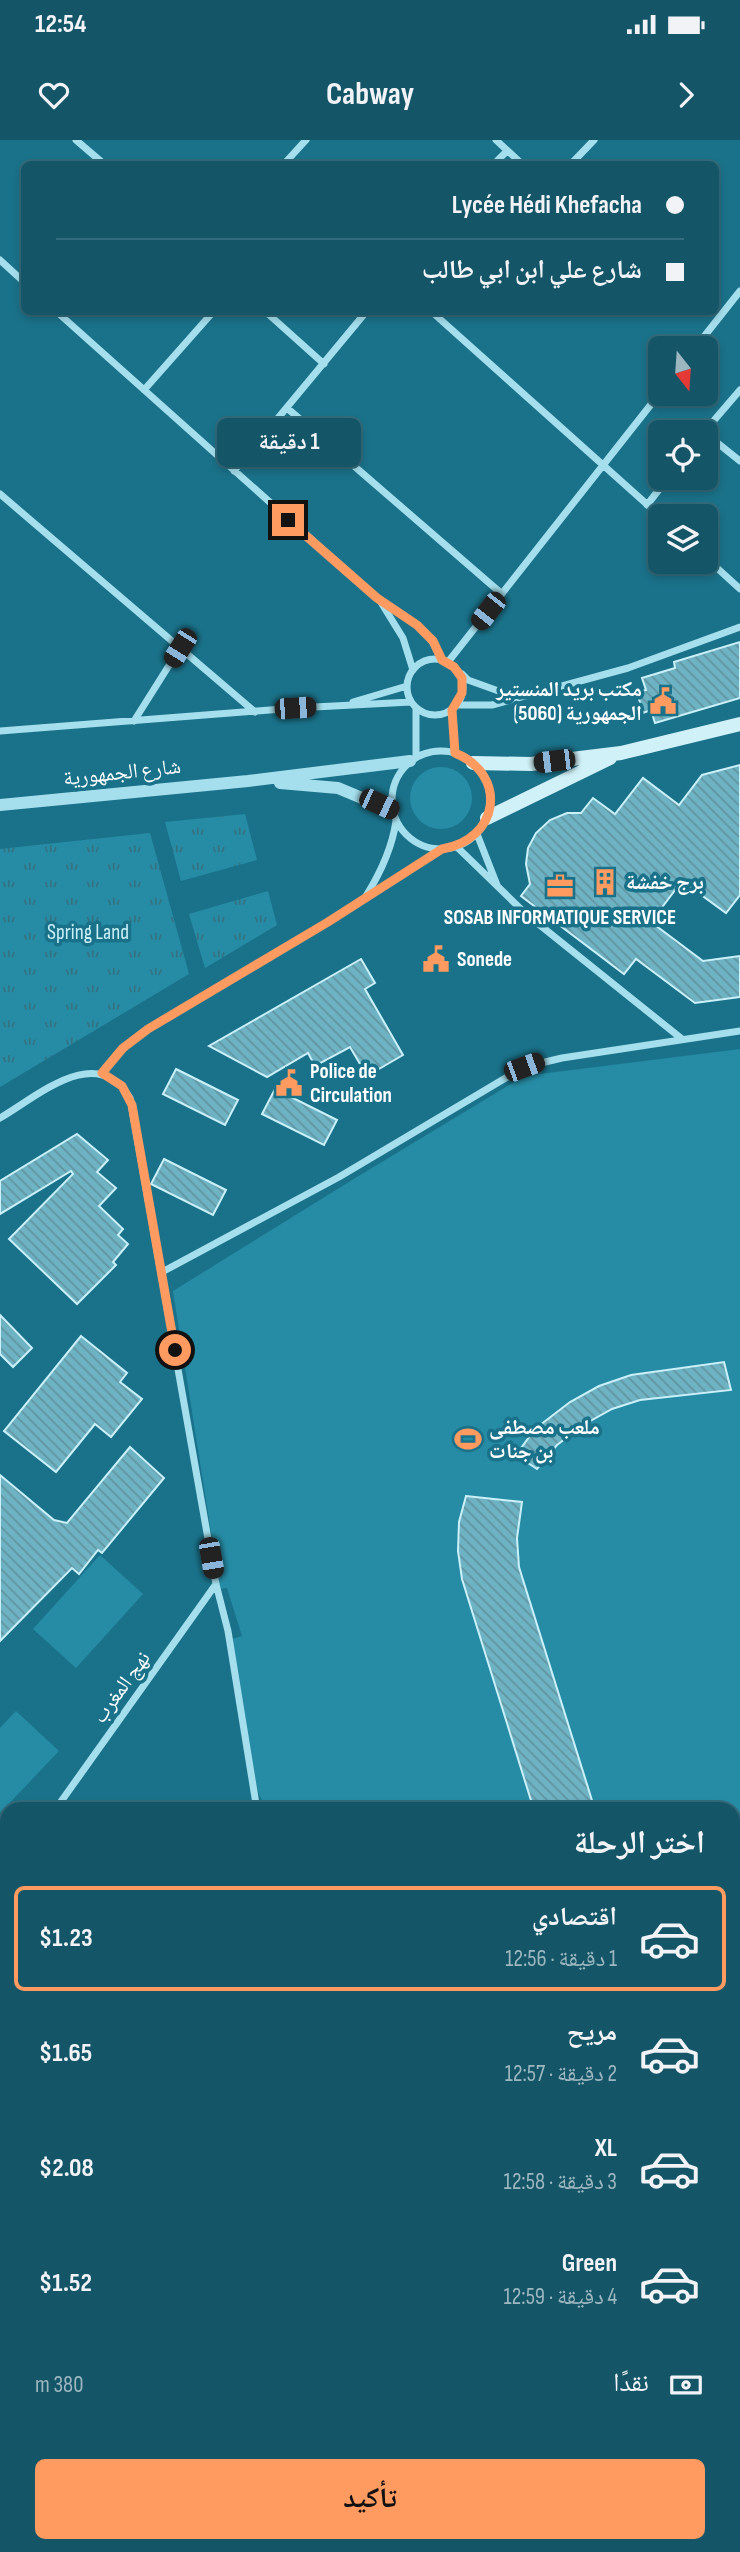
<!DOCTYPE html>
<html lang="ar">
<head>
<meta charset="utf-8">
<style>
	body { margin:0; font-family:"Sofia Sans Condensed","Noto Naskh Arabic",sans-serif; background:#1d5c6e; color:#f1f3f6; direction:rtl; height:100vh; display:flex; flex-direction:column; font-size:26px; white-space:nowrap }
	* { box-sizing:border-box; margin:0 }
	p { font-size:23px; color:#9db7c0 }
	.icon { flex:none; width:38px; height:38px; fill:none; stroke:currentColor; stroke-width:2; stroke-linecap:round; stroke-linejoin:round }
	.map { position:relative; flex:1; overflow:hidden; direction:ltr }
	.details { position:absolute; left:0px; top:1662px; width:740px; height:751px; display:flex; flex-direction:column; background:#145668; border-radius:21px 21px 0 0; box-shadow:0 4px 10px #0003,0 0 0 2px #336c7c; direction:rtl }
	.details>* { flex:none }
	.hud { position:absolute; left:21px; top:21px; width:698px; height:154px; border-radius:10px; box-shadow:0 4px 10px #0003,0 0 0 2px #336c7c; direction:rtl; display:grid; align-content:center; height:154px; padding:0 35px; background:#145668 }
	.needle { width:46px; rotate:163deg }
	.fabs { position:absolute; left:648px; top:196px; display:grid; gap:14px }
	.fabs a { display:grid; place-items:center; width:70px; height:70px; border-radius:10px; background:#145668; box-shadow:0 4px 10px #0003,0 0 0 2px #336c7c; font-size:35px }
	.end { position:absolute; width:32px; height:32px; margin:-16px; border:9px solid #ff9a61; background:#111; box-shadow:0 0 0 4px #111 }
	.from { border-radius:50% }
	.bubble { position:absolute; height:49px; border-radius:10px; background:#145668; box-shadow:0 4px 10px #0003,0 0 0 2px #336c7c; font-size:23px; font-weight:700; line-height:49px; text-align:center; direction:rtl }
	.car { position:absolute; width:21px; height:42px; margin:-21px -10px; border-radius:9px; box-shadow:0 0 5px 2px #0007; background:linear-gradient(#222 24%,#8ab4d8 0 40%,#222 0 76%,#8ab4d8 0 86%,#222 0) }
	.hud b { display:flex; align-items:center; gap:24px; height:66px; font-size:26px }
	.hud b+b { border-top:2px solid #336c7c }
	.hud i { width:18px; height:18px; background:#f1f3f6 }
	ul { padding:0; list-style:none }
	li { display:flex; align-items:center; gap:21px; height:105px; margin:0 14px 10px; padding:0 21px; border:4px solid transparent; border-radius:10px }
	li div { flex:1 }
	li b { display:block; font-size:26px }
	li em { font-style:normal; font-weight:700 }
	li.selected { border-color:#ff9a61 }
	li>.icon { width:63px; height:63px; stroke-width:1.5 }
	h2 { padding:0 35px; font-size:32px; line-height:84px }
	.pay { display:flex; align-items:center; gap:18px; height:77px; padding:0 35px; font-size:26px }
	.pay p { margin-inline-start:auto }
	.button { display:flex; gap:14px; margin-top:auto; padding:14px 35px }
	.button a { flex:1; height:80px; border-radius:10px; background:#ff9a61; color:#111; font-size:28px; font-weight:700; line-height:80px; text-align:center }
	.status { display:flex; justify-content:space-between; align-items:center; height:49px; padding:0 35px; background:#145668; direction:ltr }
	.status svg { height:19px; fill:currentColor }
	header { display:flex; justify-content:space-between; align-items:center; height:91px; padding:0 35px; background:#145668; font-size:32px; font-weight:700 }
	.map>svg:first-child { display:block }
</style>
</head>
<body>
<div class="status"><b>12:54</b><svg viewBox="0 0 49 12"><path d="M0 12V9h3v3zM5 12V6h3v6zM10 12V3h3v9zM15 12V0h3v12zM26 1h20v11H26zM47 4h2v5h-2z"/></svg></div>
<header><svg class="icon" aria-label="forward" viewBox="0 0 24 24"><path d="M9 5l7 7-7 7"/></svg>Cabway<svg class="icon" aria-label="heart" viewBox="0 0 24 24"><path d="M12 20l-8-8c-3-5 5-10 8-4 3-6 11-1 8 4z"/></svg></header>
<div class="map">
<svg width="740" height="2412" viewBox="0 0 740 2412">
	<defs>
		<pattern id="park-tufts" width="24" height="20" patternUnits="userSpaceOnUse" patternTransform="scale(1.75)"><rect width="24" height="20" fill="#268ca5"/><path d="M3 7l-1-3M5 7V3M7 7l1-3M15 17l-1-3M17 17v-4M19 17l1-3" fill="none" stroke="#357281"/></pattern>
		<pattern id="building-back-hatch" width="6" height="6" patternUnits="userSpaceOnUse" patternTransform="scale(1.75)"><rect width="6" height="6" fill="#6db3c4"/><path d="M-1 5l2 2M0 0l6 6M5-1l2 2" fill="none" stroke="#6394a0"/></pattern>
	</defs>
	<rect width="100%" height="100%" fill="#1a728a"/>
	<path fill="#268ca5" d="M410 658a31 31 0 1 1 62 0a31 31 0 1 1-62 0Z
		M 740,909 L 740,2088 L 733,2088 L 733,1670 L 266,1669 L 258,1652 L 229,1500 L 242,1496 L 227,1448 L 220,1449 L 173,1151 L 357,1037 L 524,936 Z
		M 100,1415 L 143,1454 L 76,1528 L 33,1489 Z
		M 16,1571 L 59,1611 L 0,1673 L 0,1588 Z"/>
	<path fill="url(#park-tufts)" d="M 245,674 L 257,720 L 181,741 L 165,682 Z
		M 150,693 L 189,834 L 0,947 L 0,709 Z
		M 268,751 L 277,785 L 205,828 L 189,774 Z"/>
	<path fill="url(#building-back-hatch)" stroke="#caf0f9" stroke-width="2" d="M 740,502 L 740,558 L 655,583 L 651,570 L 643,573 L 637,552 L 646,550 L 642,538 L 675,528 L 674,522 Z
		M 740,625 L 740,755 L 726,773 L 682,741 L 651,782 L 703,821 L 740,816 L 740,857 L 695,863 L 636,819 L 624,834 L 521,756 L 530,744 L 526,724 L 528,708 L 536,693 L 550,680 L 567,673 L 581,673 L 593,658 L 615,674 L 643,638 L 679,665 L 702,635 Z
		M 361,819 L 375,843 L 365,849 L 403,915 L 367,936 L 350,907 L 315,926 L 308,913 L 267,937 L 209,906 Z
		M 176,929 L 238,960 L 225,985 L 163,954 Z
		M 275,949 L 337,980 L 324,1005 L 262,974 Z
		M 77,994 L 108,1020 L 97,1032 L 116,1048 L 99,1066 L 123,1089 L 118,1095 L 128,1104 L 113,1122 L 116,1125 L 77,1164 L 9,1099 L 73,1034 L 71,1031 L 0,1074 L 0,1041 Z
		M 164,1019 L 226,1050 L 213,1075 L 151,1044 Z
		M 0,1175 L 32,1208 L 13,1227 L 0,1214 Z
		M 81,1196 L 127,1233 L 120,1242 L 142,1259 L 111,1297 L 95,1284 L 56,1332 L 4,1291 Z
		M 724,1222 L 731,1250 L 640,1260 L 612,1269 L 585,1284 L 557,1305 L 537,1329 L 516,1315 L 535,1289 L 570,1262 L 599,1246 L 631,1235 Z
		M 130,1307 L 164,1338 L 102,1413 L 98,1410 L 79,1434 L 72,1428 L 0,1501 L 0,1335 L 54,1380 L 67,1383 Z
		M 466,1356 L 522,1362 L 517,1398 L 519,1427 L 595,1670 L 534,1670 L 462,1439 L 458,1411 L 459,1382 Z"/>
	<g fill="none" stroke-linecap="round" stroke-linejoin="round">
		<path stroke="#a5dfed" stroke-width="7" d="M 76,0 L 104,24
			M 496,0 L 522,24
			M 284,24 L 306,0
			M 494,24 L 507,11
			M 571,24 L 594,0
			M 0,120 L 24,142
			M 57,172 L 377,458 C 402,475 432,489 441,520
			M 266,172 L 324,224
			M 432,172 L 660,376
			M 695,208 L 740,151
			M 144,250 L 213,172
			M 287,268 L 502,454
			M 704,292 L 740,250
			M 705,293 L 740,321
			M 234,331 L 366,172
			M 0,354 L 255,572
			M 647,365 L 668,338
			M 705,417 L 740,449
			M 382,464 L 403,498 L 413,530
			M407 547a28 28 0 1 1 56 0a28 28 0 1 1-56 0Z
			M 448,522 L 660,253
			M 462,534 L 468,540 L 518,558
			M 353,562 L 407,546
			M 456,565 L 492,565 L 628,528 L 740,487
			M 416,568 L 416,617
			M 452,570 L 455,613
			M 134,581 L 180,508
			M 0,591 L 295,568 L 411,562
			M392 660a49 49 0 1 1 98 0a49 49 0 1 1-98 0Z
			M 477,694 L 497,745
			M 457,707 L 526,774 L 682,899
			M 366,756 C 381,732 392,709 396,681
			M 102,933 L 123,908 L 148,889 L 328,782 L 442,709
			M 0,978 C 38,956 97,902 130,958 L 216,1444 L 228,1491 L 257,1670
			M 162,1132 L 339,1037 L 524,927 L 562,918 L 740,891
			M 55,1670 L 216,1444
			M 0,1746 L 7,1736
			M 733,2106 L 740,2105
			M 0,2193 L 7,2193
			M 733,2221 L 740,2209
			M 180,2412 L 181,2406
			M 347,2412 L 347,2406
			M 624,2412 L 627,2406"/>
		<path stroke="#a5dfed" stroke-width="12" d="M 280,643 L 338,648 L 393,671
			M 0,665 L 248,641 L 410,621"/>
		<path stroke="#d1f1f9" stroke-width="14" d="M 473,623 L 531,624 L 621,613 L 740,584
			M 487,678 L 610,618
			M 0,1829 L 7,1836
			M 595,2406 L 601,2412"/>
	</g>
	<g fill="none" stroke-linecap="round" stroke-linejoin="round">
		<path stroke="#ff9a61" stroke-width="9" d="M 175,1210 L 132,965 L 122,946 L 102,933 L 123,908 L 148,889 L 328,782 L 442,709 C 499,700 509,635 455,613 L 452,570 L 462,553 L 462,538 L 454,527 L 442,520 L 433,501 L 417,485 L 377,458 L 288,380"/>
	</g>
	<defs>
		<symbol id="civic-bare" viewBox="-9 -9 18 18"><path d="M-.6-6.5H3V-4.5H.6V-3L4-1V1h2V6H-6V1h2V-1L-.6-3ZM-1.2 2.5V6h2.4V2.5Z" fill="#ff9a61" stroke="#1a728a" stroke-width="2.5" paint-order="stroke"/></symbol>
		<symbol id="building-bare" viewBox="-9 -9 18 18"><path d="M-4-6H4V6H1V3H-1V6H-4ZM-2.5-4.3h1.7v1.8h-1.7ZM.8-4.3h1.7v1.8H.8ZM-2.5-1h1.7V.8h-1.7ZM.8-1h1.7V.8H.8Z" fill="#ff9a61" stroke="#1a728a" stroke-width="2.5" paint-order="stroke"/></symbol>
		<symbol id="office-bare" viewBox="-9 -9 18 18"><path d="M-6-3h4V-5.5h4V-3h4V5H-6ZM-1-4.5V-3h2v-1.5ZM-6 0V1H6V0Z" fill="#ff9a61" stroke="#1a728a" stroke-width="2.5" paint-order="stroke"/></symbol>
		<symbol id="stadium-bare" viewBox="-9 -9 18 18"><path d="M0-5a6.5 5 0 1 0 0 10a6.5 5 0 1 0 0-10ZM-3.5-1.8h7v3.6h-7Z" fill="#ff9a61" stroke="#1a728a" stroke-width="2.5" paint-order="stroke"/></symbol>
	</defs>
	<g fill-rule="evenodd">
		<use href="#civic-bare" x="644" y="542" width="38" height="38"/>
		<use href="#building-bare" x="586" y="723" width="38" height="38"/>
		<use href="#office-bare" x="541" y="727" width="38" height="38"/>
		<use href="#civic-bare" x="417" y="800" width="38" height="38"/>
		<use href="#civic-bare" x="270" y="924" width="38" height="38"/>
		<use href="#stadium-bare" x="449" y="1280" width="38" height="38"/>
	</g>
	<g text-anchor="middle" stroke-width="7" stroke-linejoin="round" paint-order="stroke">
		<g font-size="21" font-weight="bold" fill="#fff" stroke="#1a728a" text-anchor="start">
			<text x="642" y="556" text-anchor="end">مكتب بريد المنستير<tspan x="642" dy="24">الجمهورية (5060)</tspan></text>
			<text x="626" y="749">برج خفشة</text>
			<text x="560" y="784" text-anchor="middle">SOSAB INFORMATIQUE SERVICE</text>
			<text x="457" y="826">Sonede</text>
			<text x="310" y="938">Police de<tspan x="310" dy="24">Circulation</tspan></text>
			<text x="489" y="1294">ملعب مصطفى<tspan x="489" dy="24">بن جنات</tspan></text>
		</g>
		<g font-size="21" fill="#fff" stroke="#1a728a">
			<text transform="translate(122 632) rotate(-6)" y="7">شارع الجمهورية</text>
			<text transform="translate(121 1547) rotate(-54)" y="7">نهج المغرب</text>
		</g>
		<g font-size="21" fill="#caf0f9" stroke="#1a728a">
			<text x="88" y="799">Spring Land</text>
		</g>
	</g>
</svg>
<div class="fabs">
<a><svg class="needle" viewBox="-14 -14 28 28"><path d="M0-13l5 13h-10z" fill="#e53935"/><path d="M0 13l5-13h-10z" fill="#9db7c0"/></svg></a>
<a><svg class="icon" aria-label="locate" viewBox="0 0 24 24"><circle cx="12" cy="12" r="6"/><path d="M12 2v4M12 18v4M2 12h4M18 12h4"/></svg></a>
<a><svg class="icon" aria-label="layers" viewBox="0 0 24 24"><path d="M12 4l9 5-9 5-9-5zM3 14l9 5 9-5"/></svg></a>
</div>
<i class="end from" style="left:175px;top:1210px"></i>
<i class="end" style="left:288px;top:380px"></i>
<div class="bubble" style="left:217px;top:278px;width:144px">1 دقيقة</div>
<i class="car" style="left:488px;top:471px;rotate:218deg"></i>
<i class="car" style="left:180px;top:508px;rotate:212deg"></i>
<i class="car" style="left:295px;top:568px;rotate:86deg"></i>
<i class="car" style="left:554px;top:621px;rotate:263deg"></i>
<i class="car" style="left:379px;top:664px;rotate:115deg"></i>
<i class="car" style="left:524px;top:927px;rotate:70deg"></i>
<i class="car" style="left:211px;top:1418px;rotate:170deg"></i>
<div class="hud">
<b><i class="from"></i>Lycée Hédi Khefacha</b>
<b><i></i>شارع علي ابن ابي طالب</b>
</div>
<section class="details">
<h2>اختر الرحلة</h2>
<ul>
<li class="selected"><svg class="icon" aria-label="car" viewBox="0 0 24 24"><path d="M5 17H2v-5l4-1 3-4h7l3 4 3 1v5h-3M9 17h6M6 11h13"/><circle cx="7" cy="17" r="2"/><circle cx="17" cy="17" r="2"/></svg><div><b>اقتصادي</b><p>1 دقيقة · 12:56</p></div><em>$1.23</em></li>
<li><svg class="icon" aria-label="car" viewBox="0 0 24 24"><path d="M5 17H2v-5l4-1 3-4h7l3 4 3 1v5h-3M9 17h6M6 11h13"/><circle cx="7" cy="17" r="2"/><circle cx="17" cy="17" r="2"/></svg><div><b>مريح</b><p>2 دقيقة · 12:57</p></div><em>$1.65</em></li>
<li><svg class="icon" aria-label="car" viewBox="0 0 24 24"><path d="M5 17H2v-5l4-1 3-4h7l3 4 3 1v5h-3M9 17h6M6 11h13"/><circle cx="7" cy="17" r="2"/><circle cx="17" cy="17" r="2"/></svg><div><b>XL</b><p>3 دقيقة · 12:58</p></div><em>$2.08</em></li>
<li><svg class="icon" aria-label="car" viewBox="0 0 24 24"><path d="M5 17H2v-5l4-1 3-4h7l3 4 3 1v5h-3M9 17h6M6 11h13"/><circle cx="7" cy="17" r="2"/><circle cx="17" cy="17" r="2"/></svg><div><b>Green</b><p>4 دقيقة · 12:59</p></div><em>$1.52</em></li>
</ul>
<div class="pay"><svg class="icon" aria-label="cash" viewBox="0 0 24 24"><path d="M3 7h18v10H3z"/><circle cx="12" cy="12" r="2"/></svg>نقدًا<p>380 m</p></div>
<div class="button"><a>تأكيد</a></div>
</section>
</div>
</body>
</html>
